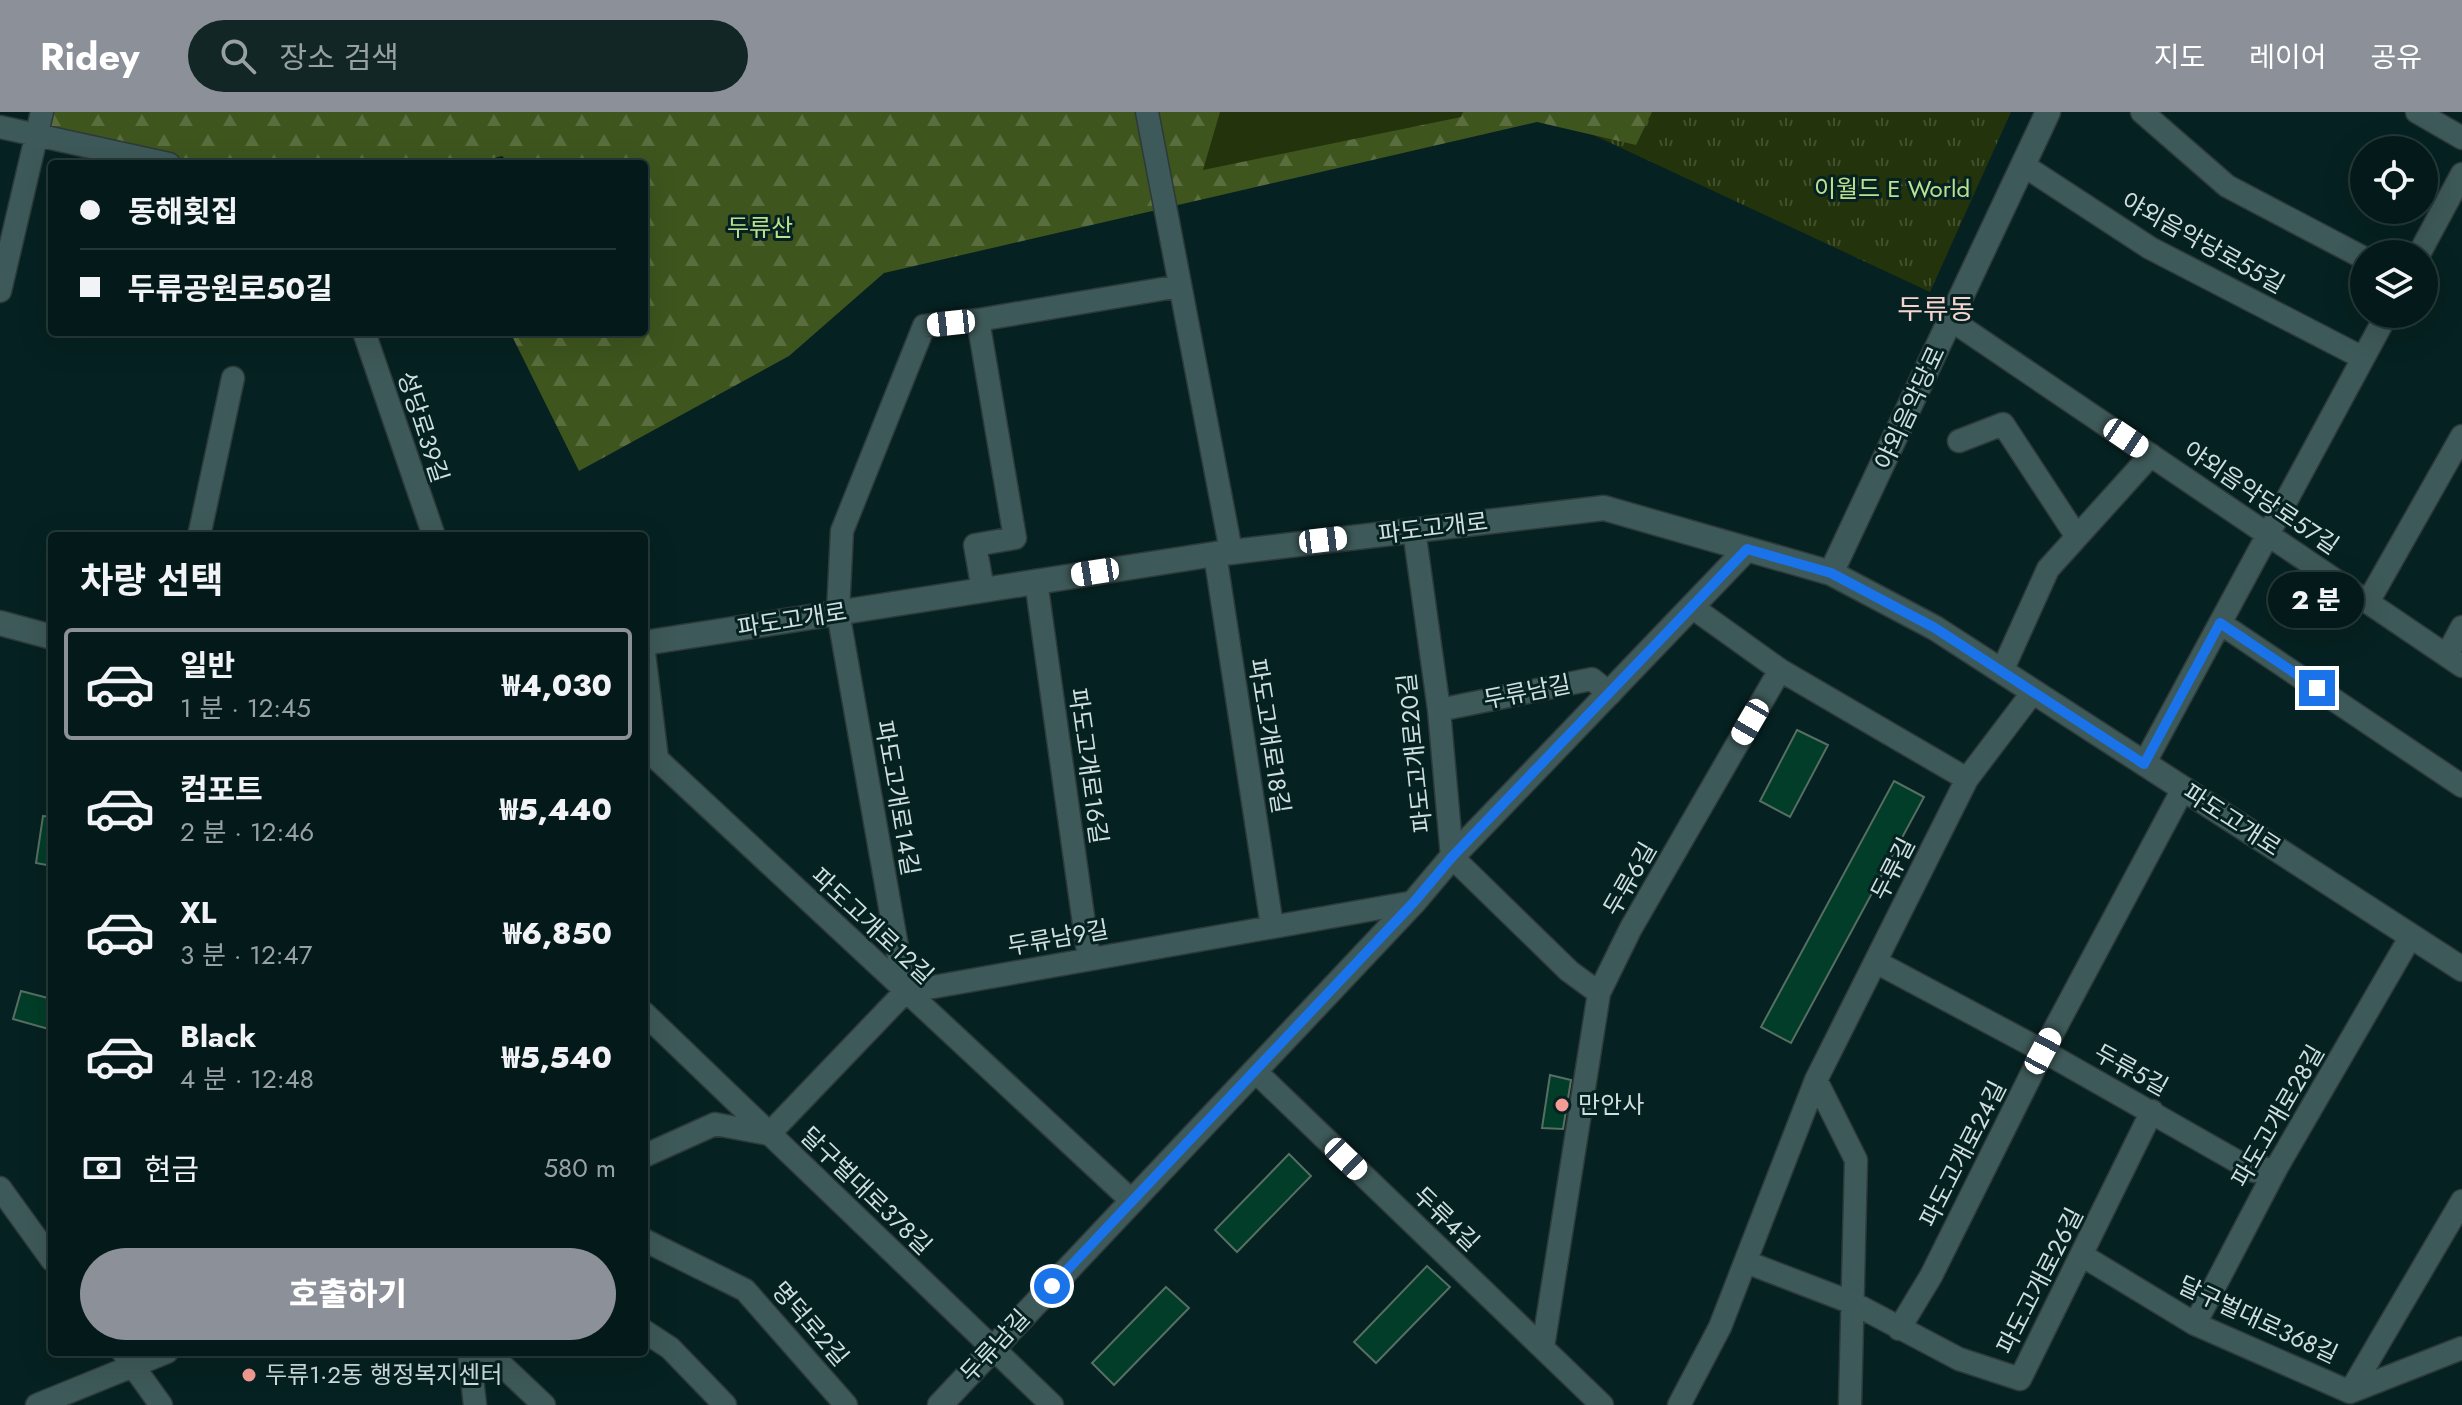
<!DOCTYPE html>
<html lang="ko">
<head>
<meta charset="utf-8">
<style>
	body { margin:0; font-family:Jost,"Noto Sans KR",sans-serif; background:#122626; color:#f1f3f6; height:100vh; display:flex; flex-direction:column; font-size:30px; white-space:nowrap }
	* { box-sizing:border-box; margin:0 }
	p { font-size:26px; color:#97a0a2 }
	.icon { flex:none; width:44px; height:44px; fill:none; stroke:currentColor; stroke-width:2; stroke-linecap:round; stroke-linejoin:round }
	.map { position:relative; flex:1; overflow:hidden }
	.side { position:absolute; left:48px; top:420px; width:600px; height:824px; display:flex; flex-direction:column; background:#041919; border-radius:8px; box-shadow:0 8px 32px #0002,0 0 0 2px #253838 }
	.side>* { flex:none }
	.top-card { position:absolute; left:48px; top:48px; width:600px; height:176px; border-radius:8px; box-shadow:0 8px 32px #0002,0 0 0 2px #253838; display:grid; align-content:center; height:176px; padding:0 32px; background:#041919 }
	.controls { position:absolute; left:2350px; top:24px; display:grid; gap:16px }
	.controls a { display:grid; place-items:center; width:88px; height:88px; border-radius:50%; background:#041919; box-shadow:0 8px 32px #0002,0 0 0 2px #253838; font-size:40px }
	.end { position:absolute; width:36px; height:36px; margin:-18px; border:10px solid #1a73e8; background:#fff; box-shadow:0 0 0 4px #fff }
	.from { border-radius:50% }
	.bubble { position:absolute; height:56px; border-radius:28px; background:#041919; box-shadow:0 8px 32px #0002,0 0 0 2px #253838; font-size:26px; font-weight:800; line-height:56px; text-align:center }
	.car { position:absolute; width:24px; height:48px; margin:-24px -12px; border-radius:10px; box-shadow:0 0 6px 2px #0007; background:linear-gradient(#fff 24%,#345 0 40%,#fff 0 76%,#345 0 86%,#fff 0) }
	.top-card b { display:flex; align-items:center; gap:28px; height:76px; font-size:30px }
	.top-card b+b { border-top:2px solid #253838 }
	.top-card i { width:20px; height:20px; background:#f1f3f6 }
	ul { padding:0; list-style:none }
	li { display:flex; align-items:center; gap:24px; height:112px; margin:0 16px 12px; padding:0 16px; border:4px solid transparent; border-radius:8px }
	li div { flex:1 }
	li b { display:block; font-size:30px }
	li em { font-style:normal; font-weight:800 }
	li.selected { border-color:#8c9099 }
	li>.icon { width:72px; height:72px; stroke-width:1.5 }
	h2 { padding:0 32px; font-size:36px; line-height:96px }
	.pay { display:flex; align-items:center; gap:20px; height:88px; padding:0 32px; font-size:30px }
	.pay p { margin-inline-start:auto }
	.cta { display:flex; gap:16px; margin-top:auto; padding:16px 32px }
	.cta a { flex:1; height:92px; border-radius:48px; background:#8c9099; color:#fff; font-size:32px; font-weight:800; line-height:92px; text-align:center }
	header { display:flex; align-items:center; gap:48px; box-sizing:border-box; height:112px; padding:0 40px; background:#8c9099; color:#fff }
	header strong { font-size:38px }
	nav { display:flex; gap:44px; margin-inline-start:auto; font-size:28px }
	.search { width:560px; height:72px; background:#122626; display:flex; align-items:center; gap:20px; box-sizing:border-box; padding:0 28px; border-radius:44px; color:#97a0a2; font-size:30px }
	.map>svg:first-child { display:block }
</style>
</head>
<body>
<header>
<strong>Ridey</strong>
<div class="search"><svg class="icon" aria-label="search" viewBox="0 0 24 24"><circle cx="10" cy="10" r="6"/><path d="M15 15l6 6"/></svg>장소 검색</div>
<nav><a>지도</a><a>레이어</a><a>공유</a></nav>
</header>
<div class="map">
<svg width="2462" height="1293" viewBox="0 0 2462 1293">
	<defs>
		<pattern id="grass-tufts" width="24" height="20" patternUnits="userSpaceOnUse" patternTransform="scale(2)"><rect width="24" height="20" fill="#23330b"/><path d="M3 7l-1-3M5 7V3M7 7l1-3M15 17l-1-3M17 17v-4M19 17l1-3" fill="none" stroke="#42502e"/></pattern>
		<pattern id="forest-firs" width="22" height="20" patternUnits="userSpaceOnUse" patternTransform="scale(2)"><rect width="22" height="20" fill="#3e551e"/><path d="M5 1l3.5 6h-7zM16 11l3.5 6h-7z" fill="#596d3e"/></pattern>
	</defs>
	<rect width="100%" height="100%" fill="#062121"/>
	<path fill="url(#grass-tufts)" d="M 1544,0 L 2011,0 L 1930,180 Z"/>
	<path fill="url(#forest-firs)" d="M 52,0 L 1652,0 L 1636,33 L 1537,10 L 884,161 L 789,244 L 579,359 L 510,220 L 644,220 L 644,52 L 510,52 L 502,44 L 470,52 L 207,52 L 48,16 Z"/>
	<path fill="#23330b" d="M 1220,0 L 1463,0 L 1461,5 L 1203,58 Z"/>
	<path fill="#013d28" stroke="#586e63" stroke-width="2" d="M 1797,618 L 1828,633 L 1790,705 L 1760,689 Z
		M 1894,669 L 1924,685 L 1791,931 L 1761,915 Z
		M 43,704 L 52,705 L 52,754 L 36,751 Z
		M 21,879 L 52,887 L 52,918 L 13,907 Z
		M 1550,963 L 1571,968 L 1563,1017 L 1542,1016 Z
		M 1289,1042 L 1311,1064 L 1237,1140 L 1215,1118 Z
		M 1427,1154 L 1450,1175 L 1376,1251 L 1354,1230 Z
		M 1166,1175 L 1189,1196 L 1114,1273 L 1092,1251 Z"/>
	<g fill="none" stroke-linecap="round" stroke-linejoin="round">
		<defs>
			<path id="minor" d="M 1147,0 L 1231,439
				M 2142,0 L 2227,74 L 2364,146
				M 2417,0 L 2462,26
				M 0,15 L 169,52
				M 2023,53 L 2150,136 L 2363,246
				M 2419,142 L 2462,62
				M 0,179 L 42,0
				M 1951,208 L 2462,554
				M 364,220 L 434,424
				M 1959,329 L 2003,312 L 2077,425
				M 1414,418 L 1439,598 L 1452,745 L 1569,859 L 1599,881
				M 199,424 L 233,266
				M 1215,442 L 1272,814
				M 1036,469 L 1089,847
				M 983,478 L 975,433 L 1015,426 L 978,208 L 1180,174
				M 2368,490 L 2462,324
				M 1692,495 L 1780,558
				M 2220,511 L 2462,674
				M 644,541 L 657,647 L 1132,1089
				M 2447,543 L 2462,515
				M 2002,559 L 2048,457 L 2151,343
				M 1439,598 L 1592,567 L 1610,582
				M 2144,652 L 2387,202
				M 1876,850 L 2043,939 L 2254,1059 L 2277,1055
				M 905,880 L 838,500 L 842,419 L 924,214 L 978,208
				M 644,901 L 1052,1293
				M 1255,959 L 1602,1293
				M 1816,968 L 1856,1048 L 1850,1293
				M 769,1022 L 905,880 L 1414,790
				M 644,1044 L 715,1012 L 769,1022
				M 0,1076 L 52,1148
				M 644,1128 L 745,1178 L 846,1293
				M 2083,1144 L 2195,1212 L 2350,1280 L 2462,1236
				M 1746,1150 L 1853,1191 L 1959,1247 L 2020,1267 L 2152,999
				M 2195,1212 L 2277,1055 L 2411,824
				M 1899,1217 L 1931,1164 L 2043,939 L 2183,677
				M 644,1219 L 670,1236 L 725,1293
				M 1543,1235 L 1599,881 L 1631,816 L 1780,558 L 1967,667
				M 123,1240 L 161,1293
				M 469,1240 L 475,1293
				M 488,1240 L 544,1293
				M 2350,1280 L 2462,1089
				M 37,1293 L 167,1240
				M 1679,1293 L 1720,1215 L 1816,968 L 1967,667 L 2033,580"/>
			<path id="tertiary" d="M 1831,461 L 2048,0
				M 0,511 L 52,525
				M 644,531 L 1215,442 L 1604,396 L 1831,461 L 1935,516 L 2462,857
				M 940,1293 L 1414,790 L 1452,745 L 1747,437"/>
		</defs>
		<use href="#minor" stroke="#2e3939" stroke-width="25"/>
		<use href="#tertiary" stroke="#2e3939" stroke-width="27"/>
		<use href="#minor" stroke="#3e5959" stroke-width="22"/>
		<use href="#tertiary" stroke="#3e5959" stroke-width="24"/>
	</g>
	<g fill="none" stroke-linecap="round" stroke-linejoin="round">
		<path stroke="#1a73e8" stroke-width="10" d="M 1052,1174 L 1414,790 L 1452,745 L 1747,437 L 1831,461 L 1935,516 L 2144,652 L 2220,511 L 2317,576"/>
	</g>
	<g fill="#f59c94" stroke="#062121" stroke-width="3">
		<circle cx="1562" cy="993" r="8"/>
		<circle cx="249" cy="1263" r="8"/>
	</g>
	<g text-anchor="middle" stroke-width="6" stroke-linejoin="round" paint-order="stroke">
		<g font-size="24" fill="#bbe18e" stroke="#062121">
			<text x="1892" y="85">이월드 E World</text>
			<text x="760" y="124">두류산</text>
		</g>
		<g font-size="24" fill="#cfdede" stroke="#062121">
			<text transform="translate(2203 131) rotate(29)" y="8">야외음악당로55길</text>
			<text transform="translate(1910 296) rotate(-65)" y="8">야외음악당로</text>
			<text transform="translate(423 315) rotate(72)" y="8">성당로39길</text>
			<text transform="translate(2261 386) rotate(34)" y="8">야외음악당로57길</text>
			<text transform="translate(1433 416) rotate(-7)" y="8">파도고개로</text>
			<text transform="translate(792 508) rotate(-9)" y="8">파도고개로</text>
			<text transform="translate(1527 580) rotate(-11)" y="8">두류남길</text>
			<text transform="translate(1269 624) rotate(81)" y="8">파도고개로18길</text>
			<text transform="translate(1415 641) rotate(-96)" y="8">파도고개로20길</text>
			<text transform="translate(1088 654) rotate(82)" y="8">파도고개로16길</text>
			<text transform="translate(897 686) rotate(80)" y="8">파도고개로14길</text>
			<text transform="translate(2232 708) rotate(33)" y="8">파도고개로</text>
			<text transform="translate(1893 757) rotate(-63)" y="8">두류길</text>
			<text transform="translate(1630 767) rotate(-60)" y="8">두류6길</text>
			<text transform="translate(872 814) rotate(43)" y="8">파도고개로12길</text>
			<text transform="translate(1058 826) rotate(-10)" y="8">두류남9길</text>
			<text transform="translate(2131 958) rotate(29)" y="8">두류5길</text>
			<text transform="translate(2278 1004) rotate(-60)" y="8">파도고개로28길</text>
			<text transform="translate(1963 1042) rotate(-63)" y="8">파도고개로24길</text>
			<text transform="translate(866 1079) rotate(44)" y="8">달구벌대로378길</text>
			<text transform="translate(1446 1107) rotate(44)" y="8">두류4길</text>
			<text transform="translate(2040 1169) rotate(-63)" y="8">파도고개로26길</text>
			<text transform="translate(2258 1208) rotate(25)" y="8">달구벌대로368길</text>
			<text transform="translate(810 1212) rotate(49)" y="8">명덕로2길</text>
			<text transform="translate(995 1234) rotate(-47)" y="8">두류남길</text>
		</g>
		<g font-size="24" fill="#cfdede" stroke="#062121" text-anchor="start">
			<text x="1578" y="1001">만안사</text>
			<text x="265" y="1271">두류1·2동 행정복지센터</text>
		</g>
		<g font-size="28" fill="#f6d3cf" stroke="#062121">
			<text x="1936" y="207">두류동</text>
		</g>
	</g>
</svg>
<div class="controls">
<a><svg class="icon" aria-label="locate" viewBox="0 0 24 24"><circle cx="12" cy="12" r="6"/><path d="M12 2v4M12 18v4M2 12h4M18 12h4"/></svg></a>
<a><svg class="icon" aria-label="layers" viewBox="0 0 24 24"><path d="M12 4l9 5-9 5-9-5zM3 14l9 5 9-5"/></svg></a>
</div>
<i class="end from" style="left:1052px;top:1174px"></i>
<i class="end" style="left:2317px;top:576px"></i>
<div class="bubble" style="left:2268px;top:460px;width:96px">2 분</div>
<i class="car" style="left:951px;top:211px;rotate:264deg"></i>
<i class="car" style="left:2126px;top:326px;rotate:124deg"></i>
<i class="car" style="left:1323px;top:428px;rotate:83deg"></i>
<i class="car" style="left:1095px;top:460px;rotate:261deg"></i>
<i class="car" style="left:1750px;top:610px;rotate:210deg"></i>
<i class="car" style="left:2043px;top:939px;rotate:28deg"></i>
<i class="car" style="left:1346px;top:1047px;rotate:134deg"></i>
<div class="top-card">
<b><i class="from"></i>동해횟집</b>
<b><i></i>두류공원로50길</b>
</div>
<section class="side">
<h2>차량 선택</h2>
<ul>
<li class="selected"><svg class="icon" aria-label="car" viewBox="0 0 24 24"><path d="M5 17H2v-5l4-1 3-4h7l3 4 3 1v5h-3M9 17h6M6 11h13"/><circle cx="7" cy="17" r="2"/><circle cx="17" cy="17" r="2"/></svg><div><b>일반</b><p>1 분 · 12:45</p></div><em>₩4,030</em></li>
<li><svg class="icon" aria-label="car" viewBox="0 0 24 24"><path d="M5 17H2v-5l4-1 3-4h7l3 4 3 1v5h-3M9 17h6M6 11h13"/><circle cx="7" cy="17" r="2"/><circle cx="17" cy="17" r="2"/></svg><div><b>컴포트</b><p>2 분 · 12:46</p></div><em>₩5,440</em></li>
<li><svg class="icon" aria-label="car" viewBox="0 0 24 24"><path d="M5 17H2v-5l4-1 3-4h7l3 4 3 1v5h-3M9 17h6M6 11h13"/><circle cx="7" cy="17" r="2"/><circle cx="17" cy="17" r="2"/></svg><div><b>XL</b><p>3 분 · 12:47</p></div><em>₩6,850</em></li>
<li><svg class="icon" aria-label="car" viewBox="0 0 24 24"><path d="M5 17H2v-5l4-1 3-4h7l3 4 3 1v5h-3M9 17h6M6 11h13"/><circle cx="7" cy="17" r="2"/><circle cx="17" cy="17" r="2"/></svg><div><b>Black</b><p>4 분 · 12:48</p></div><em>₩5,540</em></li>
</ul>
<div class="pay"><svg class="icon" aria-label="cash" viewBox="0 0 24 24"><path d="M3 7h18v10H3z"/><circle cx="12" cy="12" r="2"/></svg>현금<p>580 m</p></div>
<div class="cta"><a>호출하기</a></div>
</section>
</div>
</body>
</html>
